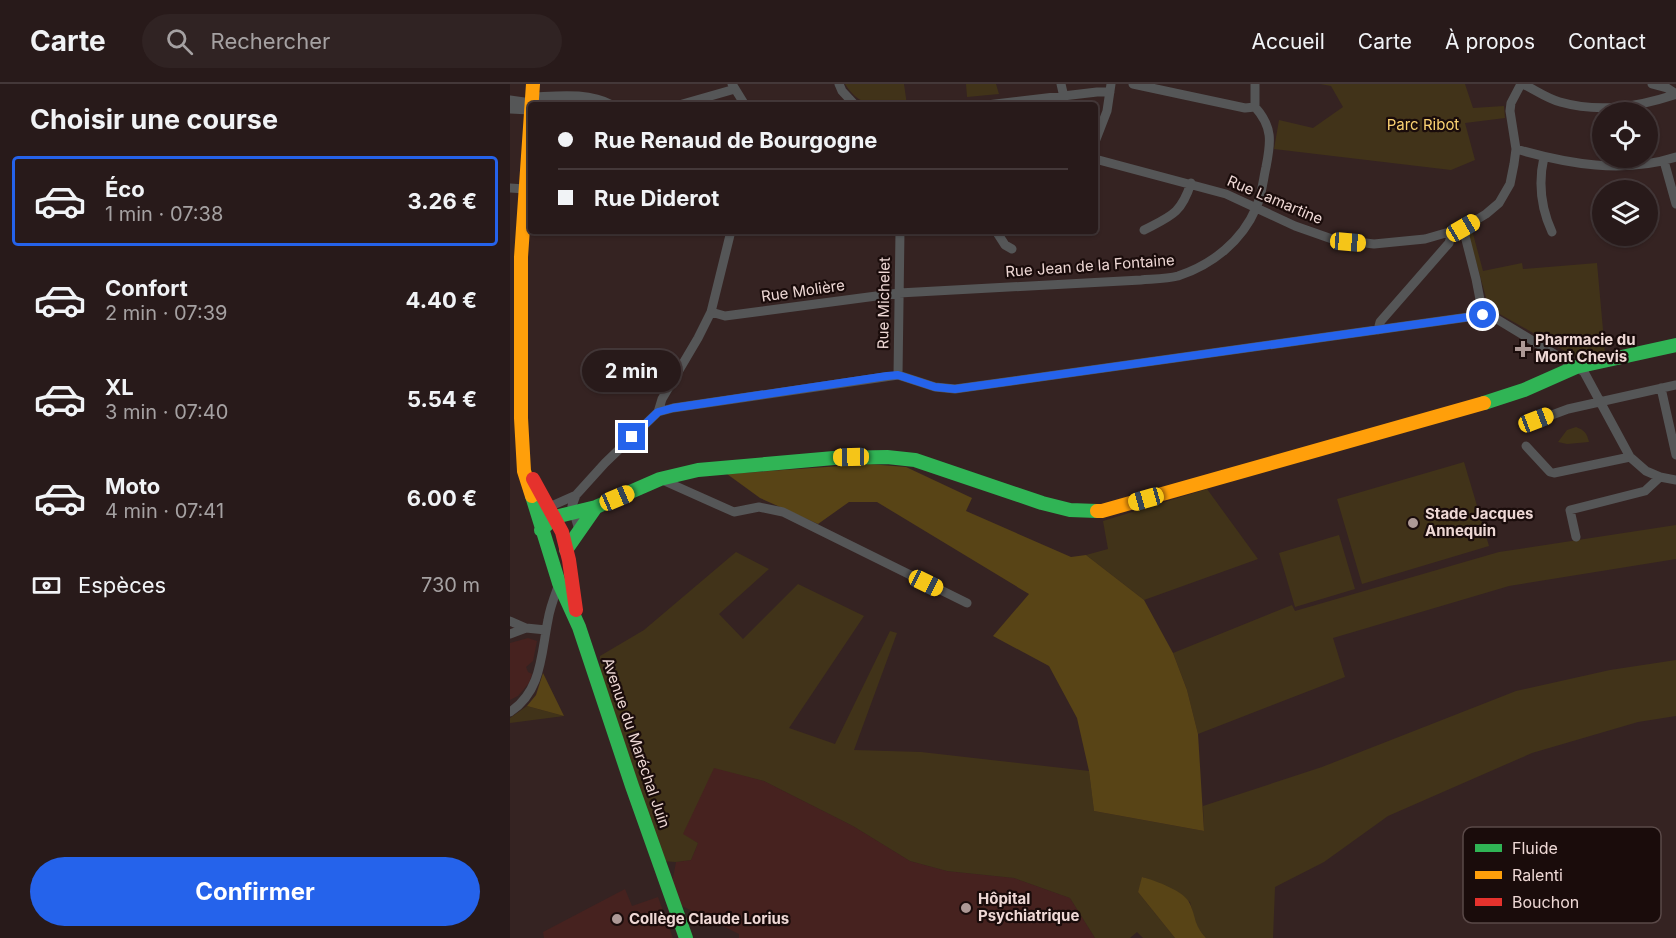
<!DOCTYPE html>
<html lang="fr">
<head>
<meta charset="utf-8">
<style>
	body { margin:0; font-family:Inter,sans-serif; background:#302323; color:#f1f3f6; height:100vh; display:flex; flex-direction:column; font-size:22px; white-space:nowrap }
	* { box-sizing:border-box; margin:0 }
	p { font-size:20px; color:#a5a1a2 }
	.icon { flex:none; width:33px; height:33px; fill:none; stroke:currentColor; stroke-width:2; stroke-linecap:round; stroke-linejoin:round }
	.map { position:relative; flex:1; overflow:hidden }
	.sheet { display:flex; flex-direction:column; background:#281a1a; width:510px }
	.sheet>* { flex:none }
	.hud { position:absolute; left:18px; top:18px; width:570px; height:132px; border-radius:6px; box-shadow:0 2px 4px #0004,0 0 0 2px #443839; display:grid; align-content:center; height:132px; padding:0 30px; background:#281a1a }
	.controls { position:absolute; left:1082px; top:18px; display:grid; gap:12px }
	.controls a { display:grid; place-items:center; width:66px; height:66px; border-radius:50%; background:#281a1a; box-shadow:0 2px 4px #0004,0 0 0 2px #443839; font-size:30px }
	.end { position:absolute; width:27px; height:27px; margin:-14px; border:8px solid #2563eb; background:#fff; box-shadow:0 0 0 3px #fff }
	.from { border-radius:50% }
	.bubble { position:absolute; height:42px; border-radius:21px; background:#281a1a; box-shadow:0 2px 4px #0004,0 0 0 2px #443839; font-size:20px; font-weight:700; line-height:42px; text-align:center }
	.car { position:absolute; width:18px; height:36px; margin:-18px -9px; border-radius:8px; box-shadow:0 0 4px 2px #0007; background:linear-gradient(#f5c518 24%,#345 0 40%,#f5c518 0 76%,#345 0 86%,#f5c518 0) }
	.hud b { display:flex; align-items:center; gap:21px; height:57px; font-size:22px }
	.hud b+b { border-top:2px solid #443839 }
	.hud i { width:15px; height:15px; background:#f1f3f6 }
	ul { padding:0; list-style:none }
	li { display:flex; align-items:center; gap:18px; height:90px; margin:0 12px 9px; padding:0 18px; border:3px solid transparent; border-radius:6px }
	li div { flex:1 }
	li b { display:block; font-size:22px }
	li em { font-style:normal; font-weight:700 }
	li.on { border-color:#2563eb }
	li>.icon { width:54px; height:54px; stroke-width:1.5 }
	h2 { padding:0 30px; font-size:27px; line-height:72px }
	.pay { display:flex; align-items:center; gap:15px; height:66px; padding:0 30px; font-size:22px }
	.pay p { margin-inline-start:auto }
	.cta { display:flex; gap:12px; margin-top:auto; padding:12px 30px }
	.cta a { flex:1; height:69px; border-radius:36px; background:#2563eb; color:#fff; font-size:24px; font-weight:700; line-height:69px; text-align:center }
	header { display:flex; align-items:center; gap:36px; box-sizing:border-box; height:84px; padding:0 30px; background:#281a1a; border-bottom:2px solid #443839 }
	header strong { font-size:28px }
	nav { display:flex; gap:33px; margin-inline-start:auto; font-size:21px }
	.search { width:420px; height:54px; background:#302323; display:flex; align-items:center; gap:15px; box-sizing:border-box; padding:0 21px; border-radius:33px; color:#a5a1a2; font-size:22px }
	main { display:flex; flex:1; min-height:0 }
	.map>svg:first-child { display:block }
</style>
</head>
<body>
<header>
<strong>Carte</strong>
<div class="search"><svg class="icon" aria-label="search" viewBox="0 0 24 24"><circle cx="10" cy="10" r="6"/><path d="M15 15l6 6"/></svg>Rechercher</div>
<nav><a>Accueil</a><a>Carte</a><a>À propos</a><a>Contact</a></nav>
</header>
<main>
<section class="sheet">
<h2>Choisir une course</h2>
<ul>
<li class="on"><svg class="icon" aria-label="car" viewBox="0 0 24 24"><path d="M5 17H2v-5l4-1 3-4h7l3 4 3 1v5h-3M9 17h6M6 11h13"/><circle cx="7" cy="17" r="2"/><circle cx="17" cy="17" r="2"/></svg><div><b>Éco</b><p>1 min · 07:38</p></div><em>3.26 €</em></li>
<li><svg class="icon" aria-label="car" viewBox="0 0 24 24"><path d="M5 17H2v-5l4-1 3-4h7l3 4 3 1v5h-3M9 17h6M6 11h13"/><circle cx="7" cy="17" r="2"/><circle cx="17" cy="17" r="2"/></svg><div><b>Confort</b><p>2 min · 07:39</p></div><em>4.40 €</em></li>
<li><svg class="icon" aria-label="car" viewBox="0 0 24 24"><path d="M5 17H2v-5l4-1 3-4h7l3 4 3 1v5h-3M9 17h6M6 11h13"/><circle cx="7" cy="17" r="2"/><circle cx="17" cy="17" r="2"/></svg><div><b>XL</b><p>3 min · 07:40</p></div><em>5.54 €</em></li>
<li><svg class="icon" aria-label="car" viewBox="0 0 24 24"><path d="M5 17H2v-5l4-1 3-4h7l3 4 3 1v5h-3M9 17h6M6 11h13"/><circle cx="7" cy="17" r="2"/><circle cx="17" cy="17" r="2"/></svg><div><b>Moto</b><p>4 min · 07:41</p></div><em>6.00 €</em></li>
</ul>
<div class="pay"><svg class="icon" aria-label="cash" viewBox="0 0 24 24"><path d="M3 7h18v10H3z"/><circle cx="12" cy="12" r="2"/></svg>Espèces<p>730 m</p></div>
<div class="cta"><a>Confirmer</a></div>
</section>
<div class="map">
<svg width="1166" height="854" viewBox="0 0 1166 854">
	<rect width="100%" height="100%" fill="#352322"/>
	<path fill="#46221f" d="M 575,16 L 584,17 L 588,22 L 585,32 L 585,21 L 522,21 Z
		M 18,554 L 27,557 L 23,577 L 16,583 L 18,588 L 22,590 L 19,599 L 8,612 L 0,616 L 0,559 Z
		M 203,683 L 254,697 L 343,742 L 400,777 L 437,787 L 504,794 L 560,814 L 585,854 L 229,854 L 229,850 L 172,822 L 161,804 L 166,778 L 181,776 L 188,759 L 172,751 Z
		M 115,805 L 122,822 L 148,813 L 163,854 L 34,854 L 33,848 Z"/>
	<path fill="#413319" d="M 335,0 L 394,0 L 397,21 C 370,23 351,25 335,0 Z
		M 456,0 L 486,0 L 489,10 L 457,13 Z
		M 810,0 L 955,0 L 963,24 L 994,22 L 995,34 L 955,39 L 965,76 L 941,86 L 764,65 L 769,36 L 803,44 L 833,23 L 821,2 Z
		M 962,146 L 973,187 L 1012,179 L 1013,185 L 1087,179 L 1095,268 L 1069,275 L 979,224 L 959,153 L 959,148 Z
		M 1066,343 C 1074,346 1077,349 1079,358 L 1057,360 L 1048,358 L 1057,346 Z
		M 954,378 L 979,462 L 852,500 L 827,415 Z
		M 697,405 L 748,475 L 634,516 L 576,471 L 598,465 L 593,437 Z
		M 1166,441 L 1166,475 L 999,502 L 823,554 L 835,593 L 688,650 L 677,606 L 663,569 L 782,521 L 785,527 L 989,468 Z
		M 829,451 L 845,505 L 785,523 L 769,469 Z
		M 226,468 L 259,485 L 209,530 L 233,555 L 288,500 L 354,532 L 279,644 L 325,660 L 380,547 L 387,549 L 344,666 L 411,668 L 579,687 L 584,727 L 694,747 L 693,722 L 812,683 L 1006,607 L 1100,586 L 1166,576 L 1166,632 L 1128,638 L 1022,669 L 878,732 L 814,778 L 765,803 L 763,854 L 696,854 L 686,842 L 680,818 L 633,793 L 628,808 L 665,854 L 633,854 L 627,848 L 620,854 L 585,854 L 560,814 L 504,794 L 437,787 L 400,777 L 343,742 L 254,697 L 204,684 L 173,750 L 188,759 L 181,776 L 166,778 L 151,777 L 90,589 L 90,572 L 134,546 Z
		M 17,622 L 54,632 L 0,639 L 0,634 Z"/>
	<path fill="#584416" d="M 359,380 L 396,383 L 462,414 L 456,427 L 561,473 L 576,471 L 634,516 L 663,569 L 677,606 L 688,650 L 694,747 L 584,727 L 579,687 L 567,634 L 539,582 L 483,552 L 519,510 L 367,418 L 339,418 L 308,440 L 250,414 L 217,390 Z
		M 33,589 L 54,632 L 17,622 L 26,611 Z
		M 632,793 C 646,797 675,807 680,820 C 687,836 683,839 696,854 L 665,854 L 628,808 Z"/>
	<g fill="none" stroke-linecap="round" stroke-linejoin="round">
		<path stroke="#555657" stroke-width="9" d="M 222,0 L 235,21
			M 329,0 L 332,7 L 345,21
			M 551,0 L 554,13
			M 623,0 L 735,24 L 745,23
			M 1013,0 C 1025,6 1038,15 1050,18 C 1089,29 1127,23 1164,11
			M 1142,0 L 1157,4 L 1166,10
			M 22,13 C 48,12 78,8 102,21
			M 0,16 L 21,19
			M 169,21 L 225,5
			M 477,21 L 587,8 L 600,8
			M 0,25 L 20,26
			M 585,58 L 597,27 L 601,0
			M 1006,65 C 1058,80 1113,90 1166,73
			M 1034,73 C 1028,99 1031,124 1042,148
			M 585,75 L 716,110 L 785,142 L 822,155 L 864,160 L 915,155 L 953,144 L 976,130 L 989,119 L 1000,100 L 1004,80 L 1006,65 L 1000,27 L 1001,19 L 1011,0
			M 1154,77 L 1166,120
			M 0,104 L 15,105
			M 953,144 L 966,195 L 973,231
			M 634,146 C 661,132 671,130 681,99
			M 486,147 L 495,161 L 502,165
			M 201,228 L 215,232 L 389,209 L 631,196 C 643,195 657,195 668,192 C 702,181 732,157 746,124 C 752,111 753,96 756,83 C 761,58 763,43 745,23 L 745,0
			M 868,246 L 870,238 L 939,159 L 942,149
			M 388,291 L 390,147
			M 1151,304 L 1166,371
			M 148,328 L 163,324 L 388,291 L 425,303 L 445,305 L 973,231 L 985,234 L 1074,288 L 1120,373 L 1136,387 L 1150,393 L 1166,396
			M 1015,341 L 1058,325 L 1166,301
			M 1016,362 L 1040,388 L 1044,389 L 1120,373
			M 150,395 L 224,428 L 249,423 L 273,428 L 457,519
			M 39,423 L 66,411
			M 69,446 L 62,422 L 66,411 L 95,379 L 148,328 L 152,315 L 188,254 L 201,228 L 221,147
			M 1066,453 L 1060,426 L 1135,407 L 1150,393
			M 0,537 L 16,544
			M 0,550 L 16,544 L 36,546
			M 0,628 C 32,607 31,570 38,536 C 40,523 45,511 49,500"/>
		<path stroke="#30b455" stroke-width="14" d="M 974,319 L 1014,306 L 1066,283 L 1166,261
			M 22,412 L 49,499 L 69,543 L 122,702 L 176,854
			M 31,446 L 45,433 L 86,423 L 150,395 L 188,386 L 324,374 L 377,373 L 405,376 L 532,419 L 560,426 L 587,427
			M 56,466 L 86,423"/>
		<path stroke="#ff9f0a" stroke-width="14" d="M 22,412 L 14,387 L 11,334 L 11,173 L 23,0
			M 587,427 L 592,427 L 974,319"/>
		<path stroke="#e5322d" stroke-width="14" d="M 23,395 L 52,448 L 59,476 L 66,526"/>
	</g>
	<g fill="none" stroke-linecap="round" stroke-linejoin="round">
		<path stroke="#2563eb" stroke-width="8" d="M 122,353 L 148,328 L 163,324 L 377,292 L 388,291 L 425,303 L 445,305 L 973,231"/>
	</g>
	<g fill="#ad9996" stroke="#1a0c0b" stroke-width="2">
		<path d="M1010 256h6v6h6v6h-6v6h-6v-6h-6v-6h6z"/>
		<circle cx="903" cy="439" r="6"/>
		<circle cx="456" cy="824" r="6"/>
		<circle cx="107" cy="835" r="6"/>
	</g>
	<g text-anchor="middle" stroke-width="4.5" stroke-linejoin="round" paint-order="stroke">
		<g font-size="15" fill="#fbd272" stroke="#1a0c0b">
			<text x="913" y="46">Parc Ribot</text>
		</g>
		<g font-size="15" fill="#eed8d5" stroke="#1a0c0b">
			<text transform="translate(765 116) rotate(23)" y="5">Rue Lamartine</text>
			<text transform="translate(580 182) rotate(-4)" y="5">Rue Jean de la Fontaine</text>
			<text transform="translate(293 207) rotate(-8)" y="5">Rue Molière</text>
			<text transform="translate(374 219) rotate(-89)" y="5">Rue Michelet</text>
			<text transform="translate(126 659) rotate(71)" y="5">Avenue du Maréchal Juin</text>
		</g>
		<g font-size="15" font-weight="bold" fill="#eed8d5" stroke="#1a0c0b" text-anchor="start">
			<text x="1025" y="261">Pharmacie du<tspan x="1025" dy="17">Mont Chevis</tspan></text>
			<text x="915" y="435">Stade Jacques<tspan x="915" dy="17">Annequin</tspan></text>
			<text x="468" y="820">Hôpital<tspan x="468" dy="17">Psychiatrique</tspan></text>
			<text x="119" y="840">Collège Claude Lorius</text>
		</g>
	</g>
	<rect x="953" y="743" width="198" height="96" rx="9" fill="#1a0c0b" stroke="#5a4948" stroke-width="1.5"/>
	<rect x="965" y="760" width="27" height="8" fill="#30b455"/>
	<rect x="965" y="787" width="27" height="8" fill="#ff9f0a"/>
	<rect x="965" y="814" width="27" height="8" fill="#e5322d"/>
	<g font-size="16" fill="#eed8d5">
		<text x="1002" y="770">Fluide</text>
		<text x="1002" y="797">Ralenti</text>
		<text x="1002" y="824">Bouchon</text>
	</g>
</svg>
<div class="controls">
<a><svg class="icon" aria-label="locate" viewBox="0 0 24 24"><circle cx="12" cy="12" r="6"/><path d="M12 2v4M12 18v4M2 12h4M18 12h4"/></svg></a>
<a><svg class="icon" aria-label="layers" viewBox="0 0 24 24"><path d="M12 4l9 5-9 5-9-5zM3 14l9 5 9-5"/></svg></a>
</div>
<i class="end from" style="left:973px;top:231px"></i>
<i class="end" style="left:122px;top:353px"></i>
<div class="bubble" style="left:72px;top:266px;width:99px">2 min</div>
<i class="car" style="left:953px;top:144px;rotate:60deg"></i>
<i class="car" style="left:838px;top:158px;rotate:95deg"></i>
<i class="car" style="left:1026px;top:336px;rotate:69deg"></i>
<i class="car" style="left:341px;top:373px;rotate:269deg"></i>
<i class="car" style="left:107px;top:414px;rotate:67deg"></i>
<i class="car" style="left:636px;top:415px;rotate:254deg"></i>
<i class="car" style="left:416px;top:499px;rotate:116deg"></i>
<div class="hud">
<b><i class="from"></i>Rue Renaud de Bourgogne</b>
<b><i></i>Rue Diderot</b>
</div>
</div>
</main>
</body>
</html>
